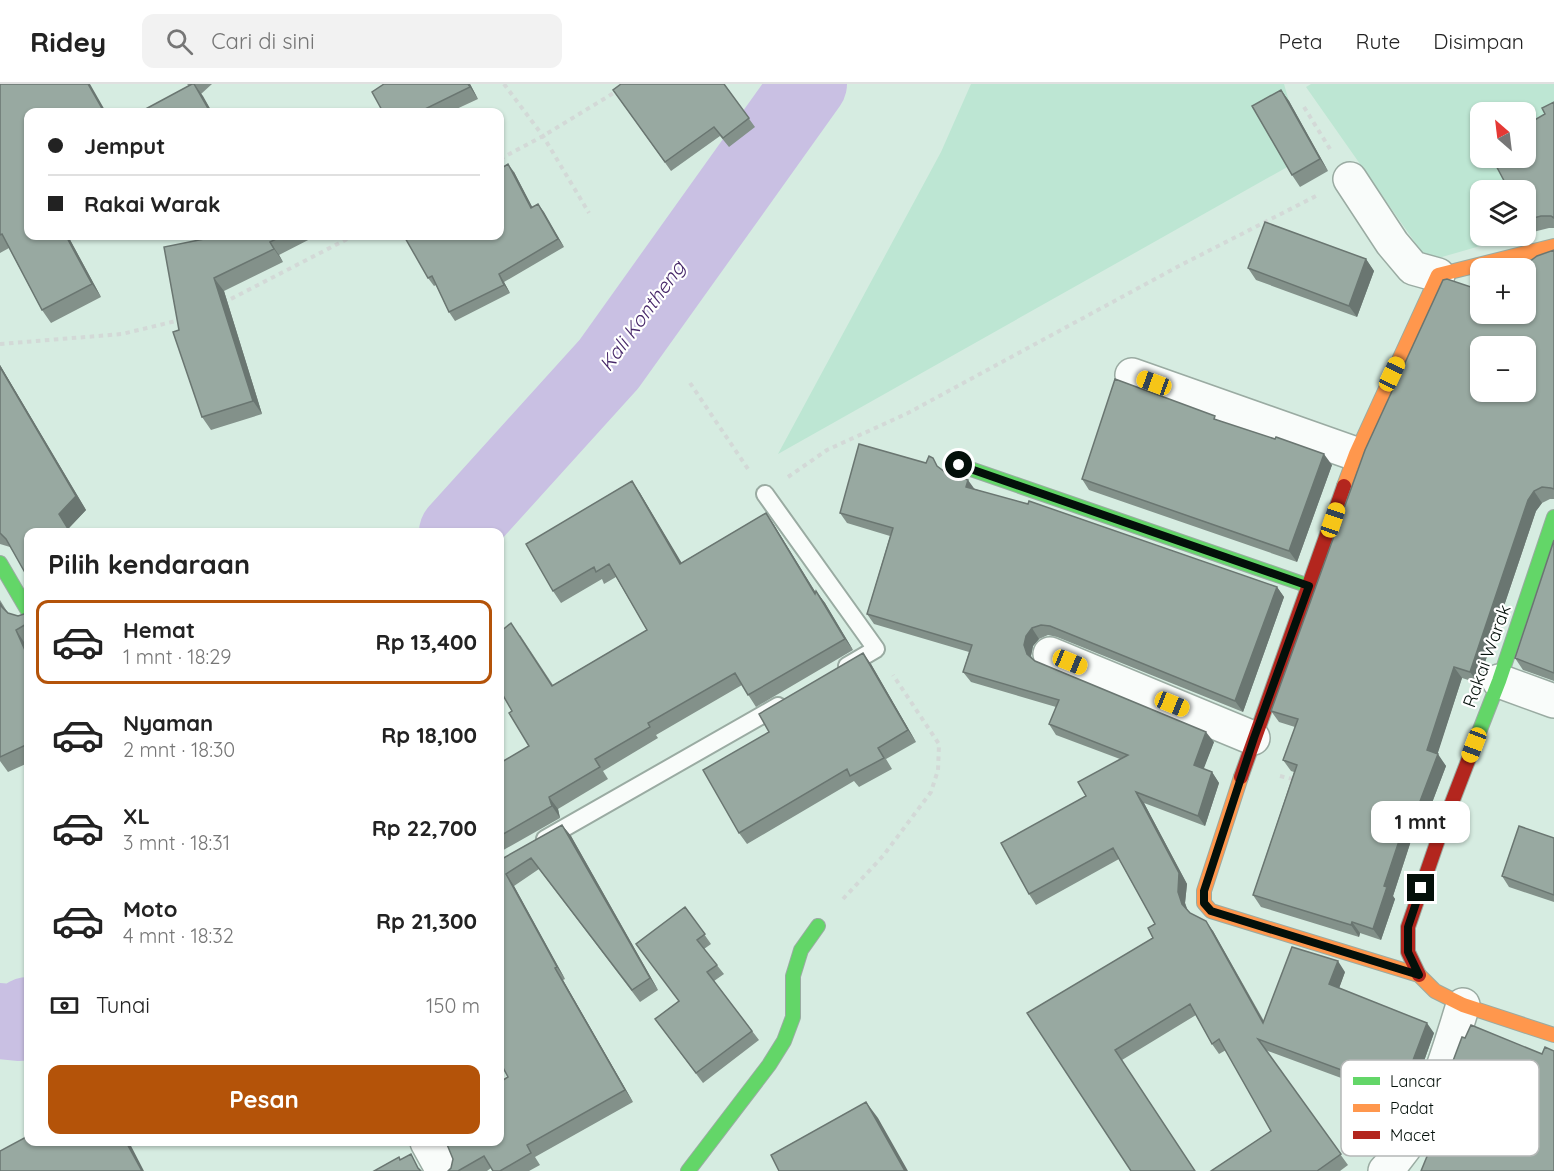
<!DOCTYPE html>
<html lang="id">
<head>
<meta charset="utf-8">
<style>
	body { margin:0; font-family:Quicksand,sans-serif; background:#f2f2f2; color:#222; height:100vh; display:flex; flex-direction:column; font-size:22px; white-space:nowrap }
	* { box-sizing:border-box; margin:0 }
	p { font-size:20px; color:#767676 }
	.icon { flex:none; width:33px; height:33px; fill:none; stroke:currentColor; stroke-width:2; stroke-linecap:round; stroke-linejoin:round }
	.map { position:relative; flex:1; overflow:hidden }
	.panel { position:absolute; left:24px; top:444px; width:480px; height:618px; display:flex; flex-direction:column; background:#fff; border-radius:12px; box-shadow:0 2px 4px #0004 }
	.panel>* { flex:none }
	.hud { position:absolute; left:24px; top:24px; width:480px; height:132px; border-radius:12px; box-shadow:0 2px 4px #0004; display:grid; align-content:center; height:132px; padding:0 24px; background:#fff }
	.needle { width:39px; rotate:332deg }
	.buttons { position:absolute; left:1470px; top:18px; display:grid; gap:12px }
	.buttons a { display:grid; place-items:center; width:66px; height:66px; border-radius:12px; background:#fff; box-shadow:0 2px 4px #0004; font-size:30px }
	.end { position:absolute; width:27px; height:27px; margin:-14px; border:8px solid #04100a; background:#fff; box-shadow:0 0 0 3px #fff }
	.from { border-radius:50% }
	.bubble { position:absolute; height:42px; border-radius:12px; background:#fff; box-shadow:0 2px 4px #0004; font-size:20px; font-weight:700; line-height:42px; text-align:center }
	.car { position:absolute; width:18px; height:36px; margin:-18px -9px; border-radius:8px; box-shadow:0 0 4px 2px #0007; background:linear-gradient(#f5c518 24%,#345 0 40%,#f5c518 0 76%,#345 0 86%,#f5c518 0) }
	.hud b { display:flex; align-items:center; gap:21px; height:57px; font-size:22px }
	.hud b+b { border-top:2px solid #e0e0e0 }
	.hud i { width:15px; height:15px; background:#222 }
	ul { padding:0; list-style:none }
	li { display:flex; align-items:center; gap:18px; height:84px; margin:0 12px 9px; padding:0 12px; border:3px solid transparent; border-radius:12px }
	li div { flex:1 }
	li b { display:block; font-size:22px }
	li em { font-style:normal; font-weight:700 }
	li.active { border-color:#b45309 }
	li>.icon { width:54px; height:54px; stroke-width:1.5 }
	h2 { padding:0 24px; font-size:27px; line-height:72px }
	.pay { display:flex; align-items:center; gap:15px; height:66px; padding:0 24px; font-size:22px }
	.pay p { margin-inline-start:auto }
	.primary-button { display:flex; gap:12px; margin-top:auto; padding:12px 24px }
	.primary-button a { flex:1; height:69px; border-radius:12px; background:#b45309; color:#fff; font-size:24px; font-weight:700; line-height:69px; text-align:center }
	header { display:flex; align-items:center; gap:36px; box-sizing:border-box; height:84px; padding:0 30px; background:#fff; border-bottom:2px solid #e0e0e0 }
	header strong { font-size:28px }
	nav { display:flex; gap:33px; margin-inline-start:auto; font-size:21px }
	.search { width:420px; height:54px; background:#f2f2f2; display:flex; align-items:center; gap:15px; box-sizing:border-box; padding:0 21px; border-radius:12px; color:#767676; font-size:22px }
	.map>svg:first-child { display:block }
</style>
</head>
<body>
<header>
<strong>Ridey</strong>
<div class="search"><svg class="icon" aria-label="search" viewBox="0 0 24 24"><circle cx="10" cy="10" r="6"/><path d="M15 15l6 6"/></svg>Cari di sini</div>
<nav><a>Peta</a><a>Rute</a><a>Disimpan</a></nav>
</header>
<div class="map">
<svg width="1554" height="1087" viewBox="0 0 1554 1087">
	<rect width="100%" height="100%" fill="#d6ece1"/>
	<path fill="#bde6d3" fill-rule="evenodd" d="M 971,0 L 1284,0 L 1305,73 L 778,370 L 941,68 Z
		M 1311,0 L 1554,0 L 1554,140 L 1526,148 L 1526,106 L 1480,106 L 1480,152 L 1515,152 L 1428,177 L 1306,3 ZM 1480,28 L 1526,28 L 1526,74 L 1480,74 Z"/>
	<g fill="none" stroke-linecap="round" stroke-linejoin="round">
		<path stroke="#c9c0e3" stroke-width="76" d="M 457,448 L 609,280 L 809,0
			M 0,937 L 19,939 L 28,931"/>
		<defs>
			<path id="lane" d="M 765,410 L 876,565 L 847,582
				M 545,755 L 778,622"/>
			<path id="street" d="M 1350,95 L 1392,159 L 1413,184 L 1438,191
				M 1132,291 L 1356,370
				M 1050,570 L 1253,654
				M 1499,597 L 1554,617
				M 427,1058 L 443,1087
				M 1385,1087 C 1428,1044 1445,978 1463,921"/>
			<path id="fast" d="M 959,381 L 1309,502
				M 0,479 L 28,527
				M 1476,656 L 1499,597 L 1554,433
				M 688,1087 L 769,981 L 784,957 L 793,933 L 793,892 L 801,866 L 818,842"/>
			<path id="slow" d="M 1344,402 L 1356,370 L 1438,191 L 1554,162
				M 1241,693 L 1204,807 L 1204,819 L 1211,827 L 1419,891 L 1435,907 L 1463,921 L 1554,951"/>
			<path id="jam" d="M 1241,693 L 1344,402
				M 1419,891 L 1408,868 L 1408,843 L 1441,747 L 1476,656"/>
		</defs>
		<use href="#lane" stroke="#9aaba2" stroke-width="20"/>
		<use href="#street" stroke="#9aaba2" stroke-width="36"/>
		<use href="#fast" stroke="#9aaba2" stroke-width="16"/>
		<use href="#slow" stroke="#9aaba2" stroke-width="16"/>
		<use href="#jam" stroke="#9aaba2" stroke-width="16"/>
		<path stroke="#d3d9d7" stroke-width="4" stroke-dasharray="4.5 4.5" stroke-linecap="butt" d="M 504,0 L 543,52 L 589,129
			M 1304,23 L 1330,65
			M 500,75 L 543,52 L 617,7
			M 223,219 L 353,152
			M 0,260 L 122,250 L 180,236
			M 690,299 L 748,385
			M 788,393 L 827,366 L 908,329 L 1179,182 L 1316,112
			M 1280,692 L 1296,696
			M 843,815 L 883,772 L 931,708 L 938,686 L 939,660 L 893,591"/>
		<use href="#lane" stroke="#f9fcfa" stroke-width="16"/>
		<use href="#street" stroke="#f9fcfa" stroke-width="33"/>
		<use href="#fast" stroke="#63d668" stroke-width="14"/>
		<use href="#slow" stroke="#ff974d" stroke-width="14"/>
		<use href="#jam" stroke="#b3261e" stroke-width="14"/>
	</g>
	<path fill="#83918a" d="M 0,0 L 28,152 L 68,152 L 101,213 L 51,239 L 42,226 L 9,164 L 0,169 Z
		M 187,0 L 212,0 L 201,10 L 212,28 L 140,28 L 189,2 Z
		M 470,0 L 478,15 L 450,28 L 383,28 Z
		M 724,0 L 755,43 L 729,63 L 720,52 L 671,87 L 613,6 Z
		M 1281,6 L 1289,17 L 1328,87 L 1300,103 L 1292,91 Z
		M 1554,18 L 1554,144 L 1549,144 L 1533,148 L 1526,138 L 1526,106 L 1545,30 Z
		M 514,88 L 532,123 L 538,120 L 564,163 L 504,198 L 510,209 L 455,237 L 449,228 L 436,201 L 434,202 L 428,194 L 500,152 Z
		M 213,152 L 316,152 L 279,171 L 283,178 L 224,207 L 262,330 L 211,346 L 202,333 L 179,246 L 214,153 Z
		M 1554,166 L 1554,415 L 1550,415 L 1542,419 L 1536,427 L 1478,599 L 1462,594 L 1437,670 L 1446,682 L 1427,732 L 1420,729 L 1393,812 L 1395,815 L 1381,856 L 1360,849 L 1359,853 L 1261,823 L 1253,811 L 1294,688 L 1291,687 L 1283,676 L 1295,643 L 1279,638 L 1271,627 L 1526,230 Z
		M 1366,175 L 1374,187 L 1357,233 L 1256,196 L 1248,184 Z
		M 0,281 L 86,426 L 69,444 L 12,466 L 10,463 L 0,460 Z
		M 1218,336 L 1332,381 L 1297,478 L 1089,406 L 1082,395 Z
		M 941,385 L 975,405 L 1277,503 L 1284,513 L 1243,628 L 1057,553 L 1048,551 L 1039,555 L 1033,562 L 1031,572 L 1032,574 L 1035,577 L 1214,658 L 1203,685 L 1212,688 L 1219,699 L 1205,742 L 1144,719 L 1187,800 L 1185,819 L 1188,827 L 1213,847 L 1264,937 L 1345,888 L 1339,904 L 1434,949 L 1409,1019 L 1265,966 L 1348,1081 L 1340,1087 L 1211,1087 L 1271,1047 L 1226,966 L 1219,970 L 1212,960 L 1196,931 L 1122,976 L 1027,929 L 1153,854 L 1155,840 L 1119,775 L 1036,821 L 1029,810 L 1086,712 L 1120,675 L 1056,651 L 1049,640 L 1056,623 L 971,598 L 963,588 L 969,568 L 874,540 L 867,530 L 890,452 L 847,439 L 840,429 Z
		M 632,397 L 640,409 L 681,479 L 766,429 L 774,441 L 816,509 L 816,507 L 825,519 L 853,566 L 756,623 L 742,601 L 656,651 L 658,654 L 603,687 L 608,695 L 558,725 L 560,734 L 500,768 L 500,679 L 529,662 L 512,627 L 520,551 L 553,601 L 647,546 L 616,493 L 604,500 L 602,495 L 561,519 L 553,507 Z
		M 1554,456 L 1554,597 L 1523,586 L 1515,574 Z
		M 0,516 L 8,529 L 18,532 L 27,529 L 28,528 L 28,559 L 26,561 L 28,566 L 28,679 L 8,688 L 0,677 Z
		M 871,580 L 916,658 L 886,675 L 892,685 L 859,703 L 854,697 L 747,760 L 739,749 L 769,648 Z
		M 562,741 L 571,752 L 658,906 L 640,918 L 539,785 L 514,802 L 565,895 L 563,896 L 633,1018 L 535,1073 L 540,1081 L 529,1087 L 493,1087 L 491,1084 L 487,1087 L 448,1087 L 500,1058 L 508,993 L 500,776 Z
		M 1554,754 L 1554,818 L 1509,803 L 1502,792 Z
		M 685,823 L 711,860 L 704,865 L 724,890 L 714,897 L 759,956 L 703,999 L 655,935 L 679,917 L 636,860 Z
		M 1465,954 L 1542,970 L 1443,1032 L 1436,1022 Z"/>
	<path fill="#6a7671" d="M 88,0 L 90,0 L 106,28 L 104,28 Z
		M 194,0 L 203,12 L 212,28 L 210,28 Z
		M 468,0 L 470,0 L 478,15 Z
		M 1281,6 L 1289,17 L 1328,87 L 1320,75 Z
		M 508,80 L 514,88 L 537,132 L 531,124 Z
		M 538,120 L 544,128 L 564,163 L 558,155 Z
		M 66,152 L 68,152 L 101,213 L 92,200 Z
		M 270,158 L 279,171 L 283,178 L 274,165 Z
		M 1366,175 L 1374,187 L 1357,233 L 1349,222 Z
		M 499,190 L 504,198 L 510,209 L 504,201 Z
		M 214,194 L 224,207 L 262,330 L 253,317 Z
		M 0,281 L 86,426 L 69,444 L 71,448 L 70,448 L 59,430 L 0,283 Z
		M 1324,370 L 1332,381 L 1297,478 L 1289,467 Z
		M 968,396 L 976,407 L 966,403 Z
		M 632,397 L 640,409 L 689,491 L 680,480 Z
		M 1534,407 L 1542,419 L 1536,427 L 1478,599 L 1470,588 L 1528,416 Z
		M 766,429 L 774,441 L 824,522 L 815,510 Z
		M 1277,503 L 1284,513 L 1243,628 L 1235,617 Z
		M 816,507 L 825,519 L 853,566 L 845,555 Z
		M 1032,544 L 1039,555 L 1033,562 L 1031,572 L 1035,581 L 1027,570 L 1024,561 L 1026,552 Z
		M 16,546 L 26,561 L 28,566 L 28,573 Z
		M 863,569 L 871,580 L 916,658 L 908,646 Z
		M 1454,583 L 1462,594 L 1435,678 L 1427,666 Z
		M 1206,648 L 1214,658 L 1201,692 L 1194,681 Z
		M 1438,670 L 1446,682 L 1427,732 L 1419,720 Z
		M 1212,688 L 1219,699 L 1205,742 L 1198,732 Z
		M 1136,708 L 1144,719 L 1187,800 L 1185,819 L 1189,831 L 1182,820 Z
		M 549,713 L 558,725 L 560,734 L 552,722 Z
		M 1412,718 L 1420,729 L 1393,812 L 1395,815 L 1381,856 L 1373,845 L 1384,802 Z
		M 562,741 L 571,752 L 658,906 L 650,894 Z
		M 506,790 L 514,802 L 565,895 L 557,883 Z
		M 1206,837 L 1213,847 L 1270,949 L 1263,939 Z
		M 1352,838 L 1360,849 L 1359,853 L 1351,841 Z
		M 1338,877 L 1345,888 L 1337,910 L 1329,900 Z
		M 555,884 L 563,896 L 633,1018 L 625,1006 Z
		M 1427,939 L 1434,949 L 1409,1019 L 1401,1008 Z
		M 866,1018 L 878,1034 L 908,1087 L 905,1087 Z
		M 126,1058 L 129,1058 L 144,1087 L 142,1087 Z"/>
	<path fill="#98a9a1" stroke="#6a7671" stroke-width="1.5" fill-rule="evenodd" d="M 0,0 L 88,0 L 104,28 L 28,28 L 28,152 L 66,152 L 92,200 L 42,226 L 2,150 L 0,151 Z
		M 192,0 L 194,0 L 210,28 L 140,28 Z
		M 384,0 L 468,0 L 470,3 L 419,28 L 383,28 L 372,8 Z
		M 621,0 L 724,0 L 749,34 L 723,54 L 714,43 L 665,78 L 613,6 Z
		M 1281,6 L 1320,75 L 1292,91 L 1252,22 Z
		M 1554,18 L 1554,134 L 1551,132 L 1541,132 L 1526,136 L 1526,106 L 1509,106 L 1492,74 L 1526,74 L 1526,41 L 1545,30 L 1542,24 Z
		M 508,80 L 531,124 L 538,120 L 558,155 L 499,190 L 504,201 L 449,228 L 432,192 L 428,194 L 404,152 L 500,152 L 500,85 Z
		M 1265,138 L 1366,175 L 1349,222 L 1248,184 Z
		M 213,152 L 282,152 L 270,158 L 274,165 L 214,194 L 253,317 L 202,333 L 173,248 L 179,246 L 164,163 L 214,153 Z
		M 1554,166 L 1554,405 L 1551,404 L 1542,403 L 1534,407 L 1528,416 L 1470,588 L 1454,583 L 1427,666 L 1438,670 L 1419,720 L 1412,718 L 1384,802 L 1387,803 L 1373,845 L 1352,838 L 1351,841 L 1253,811 L 1297,681 L 1283,676 L 1298,635 L 1271,627 L 1365,366 L 1443,196 L 1447,195 L 1480,206 L 1480,230 L 1526,230 L 1526,184 L 1523,184 L 1525,181 L 1537,172 ZM 1480,262 L 1526,262 L 1526,308 L 1480,308 Z
		M 0,283 L 76,412 L 59,430 L 70,448 L 28,448 L 28,494 L 6,455 L 0,449 Z
		M 1115,295 L 1215,332 L 1214,335 L 1275,355 L 1276,353 L 1324,370 L 1289,467 L 1082,395 Z
		M 859,360 L 926,379 L 929,372 L 933,374 L 937,382 L 945,388 L 968,396 L 966,403 L 1028,420 L 1029,417 L 1277,503 L 1235,617 L 1050,542 L 1041,541 L 1032,544 L 1026,552 L 1024,561 L 1027,570 L 1035,577 L 1206,648 L 1194,681 L 1212,688 L 1198,732 L 1136,708 L 1179,789 L 1178,808 L 1182,820 L 1190,829 L 1206,837 L 1263,939 L 1292,863 L 1338,877 L 1329,900 L 1427,939 L 1401,1008 L 1258,955 L 1341,1070 L 1317,1087 L 1211,1087 L 1271,1047 L 1219,955 L 1212,960 L 1190,920 L 1115,966 L 1195,1087 L 1131,1087 L 1027,929 L 1153,854 L 1148,844 L 1155,840 L 1113,764 L 1029,810 L 1001,759 L 1086,712 L 1078,698 L 1128,671 L 1049,640 L 1059,616 L 963,588 L 972,561 L 867,530 L 893,444 L 840,429 Z
		M 632,397 L 680,480 L 766,429 L 815,510 L 816,507 L 845,555 L 748,611 L 735,589 L 648,639 L 650,643 L 595,675 L 600,683 L 549,713 L 552,722 L 500,752 L 500,679 L 529,662 L 509,629 L 512,627 L 500,606 L 500,548 L 511,539 L 552,602 L 647,546 L 609,480 L 596,488 L 594,483 L 553,507 L 526,460 Z
		M 1554,456 L 1554,589 L 1515,574 Z
		M 0,519 L 2,523 L 8,529 L 18,532 L 27,529 L 28,528 L 28,539 L 16,546 L 28,573 L 28,660 L 0,673 Z
		M 863,569 L 908,646 L 878,664 L 884,674 L 850,692 L 847,685 L 739,749 L 703,686 L 769,648 L 759,630 Z
		M 562,741 L 650,894 L 632,906 L 531,774 L 506,790 L 557,883 L 555,884 L 625,1006 L 527,1061 L 531,1069 L 500,1087 L 493,1087 L 484,1072 L 458,1087 L 448,1087 L 451,1084 L 453,1075 L 446,1058 L 500,1058 L 500,998 L 508,993 L 500,978 L 500,776 Z
		M 1519,742 L 1554,754 L 1554,811 L 1502,792 Z
		M 685,823 L 705,850 L 697,856 L 717,881 L 707,888 L 752,947 L 696,989 L 655,935 L 679,917 L 636,860 Z
		M 1471,941 L 1542,970 L 1545,963 L 1554,967 L 1554,1087 L 1421,1087 L 1446,1026 L 1436,1022 L 1462,953 L 1465,954 Z
		M 866,1018 L 905,1087 L 779,1087 L 771,1071 Z
		M 28,1052 L 28,1058 L 126,1058 L 142,1087 L 0,1087 L 0,1067 Z
		M 411,1070 L 418,1084 L 421,1087 L 374,1087 L 399,1073 L 400,1076 Z"/>
	<g fill="none" stroke-linecap="round" stroke-linejoin="round">
		<path stroke="#04100a" stroke-width="8" d="M 959,381 L 1309,502 L 1254,654 L 1204,807 L 1204,819 L 1211,827 L 1419,891 L 1408,868 L 1408,843 L 1421,804"/>
	</g>
	<g text-anchor="middle" stroke-width="4.5" stroke-linejoin="round" paint-order="stroke">
		<g font-size="18" fill="#04100a" stroke="#fff">
			<text transform="translate(1487 572) rotate(-70)" y="6">Rakai Warak</text>
		</g>
		<g font-size="20" font-style="italic" fill="#472869" stroke="#fff">
			<text transform="translate(642 232) rotate(-54)" y="7">Kali Kontheng</text>
		</g>
	</g>
	<rect x="1341" y="976" width="198" height="96" rx="9" fill="#fff" stroke="#b4b7b6" stroke-width="1.5"/>
	<rect x="1353" y="993" width="27" height="8" fill="#63d668"/>
	<rect x="1353" y="1020" width="27" height="8" fill="#ff974d"/>
	<rect x="1353" y="1047" width="27" height="8" fill="#b3261e"/>
	<g font-size="16" fill="#04100a">
		<text x="1390" y="1003">Lancar</text>
		<text x="1390" y="1030">Padat</text>
		<text x="1390" y="1057">Macet</text>
	</g>
</svg>
<div class="buttons">
<a><svg class="needle" viewBox="-14 -14 28 28"><path d="M0-13l5 13h-10z" fill="#e53935"/><path d="M0 13l5-13h-10z" fill="#767676"/></svg></a>
<a><svg class="icon" aria-label="layers" viewBox="0 0 24 24"><path d="M12 4l9 5-9 5-9-5zM3 14l9 5 9-5"/></svg></a>
<a>+</a>
<a>−</a>
</div>
<i class="end from" style="left:959px;top:381px"></i>
<i class="end" style="left:1421px;top:804px"></i>
<div class="bubble" style="left:1371px;top:717px;width:99px">1 mnt</div>
<i class="car" style="left:1392px;top:290px;rotate:25deg"></i>
<i class="car" style="left:1154px;top:299px;rotate:290deg"></i>
<i class="car" style="left:1333px;top:436px;rotate:19deg"></i>
<i class="car" style="left:1070px;top:578px;rotate:112deg"></i>
<i class="car" style="left:1172px;top:620px;rotate:112deg"></i>
<i class="car" style="left:1474px;top:661px;rotate:201deg"></i>
<div class="hud">
<b><i class="from"></i>Jemput</b>
<b><i></i>Rakai Warak</b>
</div>
<section class="panel">
<h2>Pilih kendaraan</h2>
<ul>
<li class="active"><svg class="icon" aria-label="car" viewBox="0 0 24 24"><path d="M5 17H2v-5l4-1 3-4h7l3 4 3 1v5h-3M9 17h6M6 11h13"/><circle cx="7" cy="17" r="2"/><circle cx="17" cy="17" r="2"/></svg><div><b>Hemat</b><p>1 mnt · 18:29</p></div><em>Rp 13,400</em></li>
<li><svg class="icon" aria-label="car" viewBox="0 0 24 24"><path d="M5 17H2v-5l4-1 3-4h7l3 4 3 1v5h-3M9 17h6M6 11h13"/><circle cx="7" cy="17" r="2"/><circle cx="17" cy="17" r="2"/></svg><div><b>Nyaman</b><p>2 mnt · 18:30</p></div><em>Rp 18,100</em></li>
<li><svg class="icon" aria-label="car" viewBox="0 0 24 24"><path d="M5 17H2v-5l4-1 3-4h7l3 4 3 1v5h-3M9 17h6M6 11h13"/><circle cx="7" cy="17" r="2"/><circle cx="17" cy="17" r="2"/></svg><div><b>XL</b><p>3 mnt · 18:31</p></div><em>Rp 22,700</em></li>
<li><svg class="icon" aria-label="car" viewBox="0 0 24 24"><path d="M5 17H2v-5l4-1 3-4h7l3 4 3 1v5h-3M9 17h6M6 11h13"/><circle cx="7" cy="17" r="2"/><circle cx="17" cy="17" r="2"/></svg><div><b>Moto</b><p>4 mnt · 18:32</p></div><em>Rp 21,300</em></li>
</ul>
<div class="pay"><svg class="icon" aria-label="cash" viewBox="0 0 24 24"><path d="M3 7h18v10H3z"/><circle cx="12" cy="12" r="2"/></svg>Tunai<p>150 m</p></div>
<div class="primary-button"><a>Pesan</a></div>
</section>
</div>
</body>
</html>
